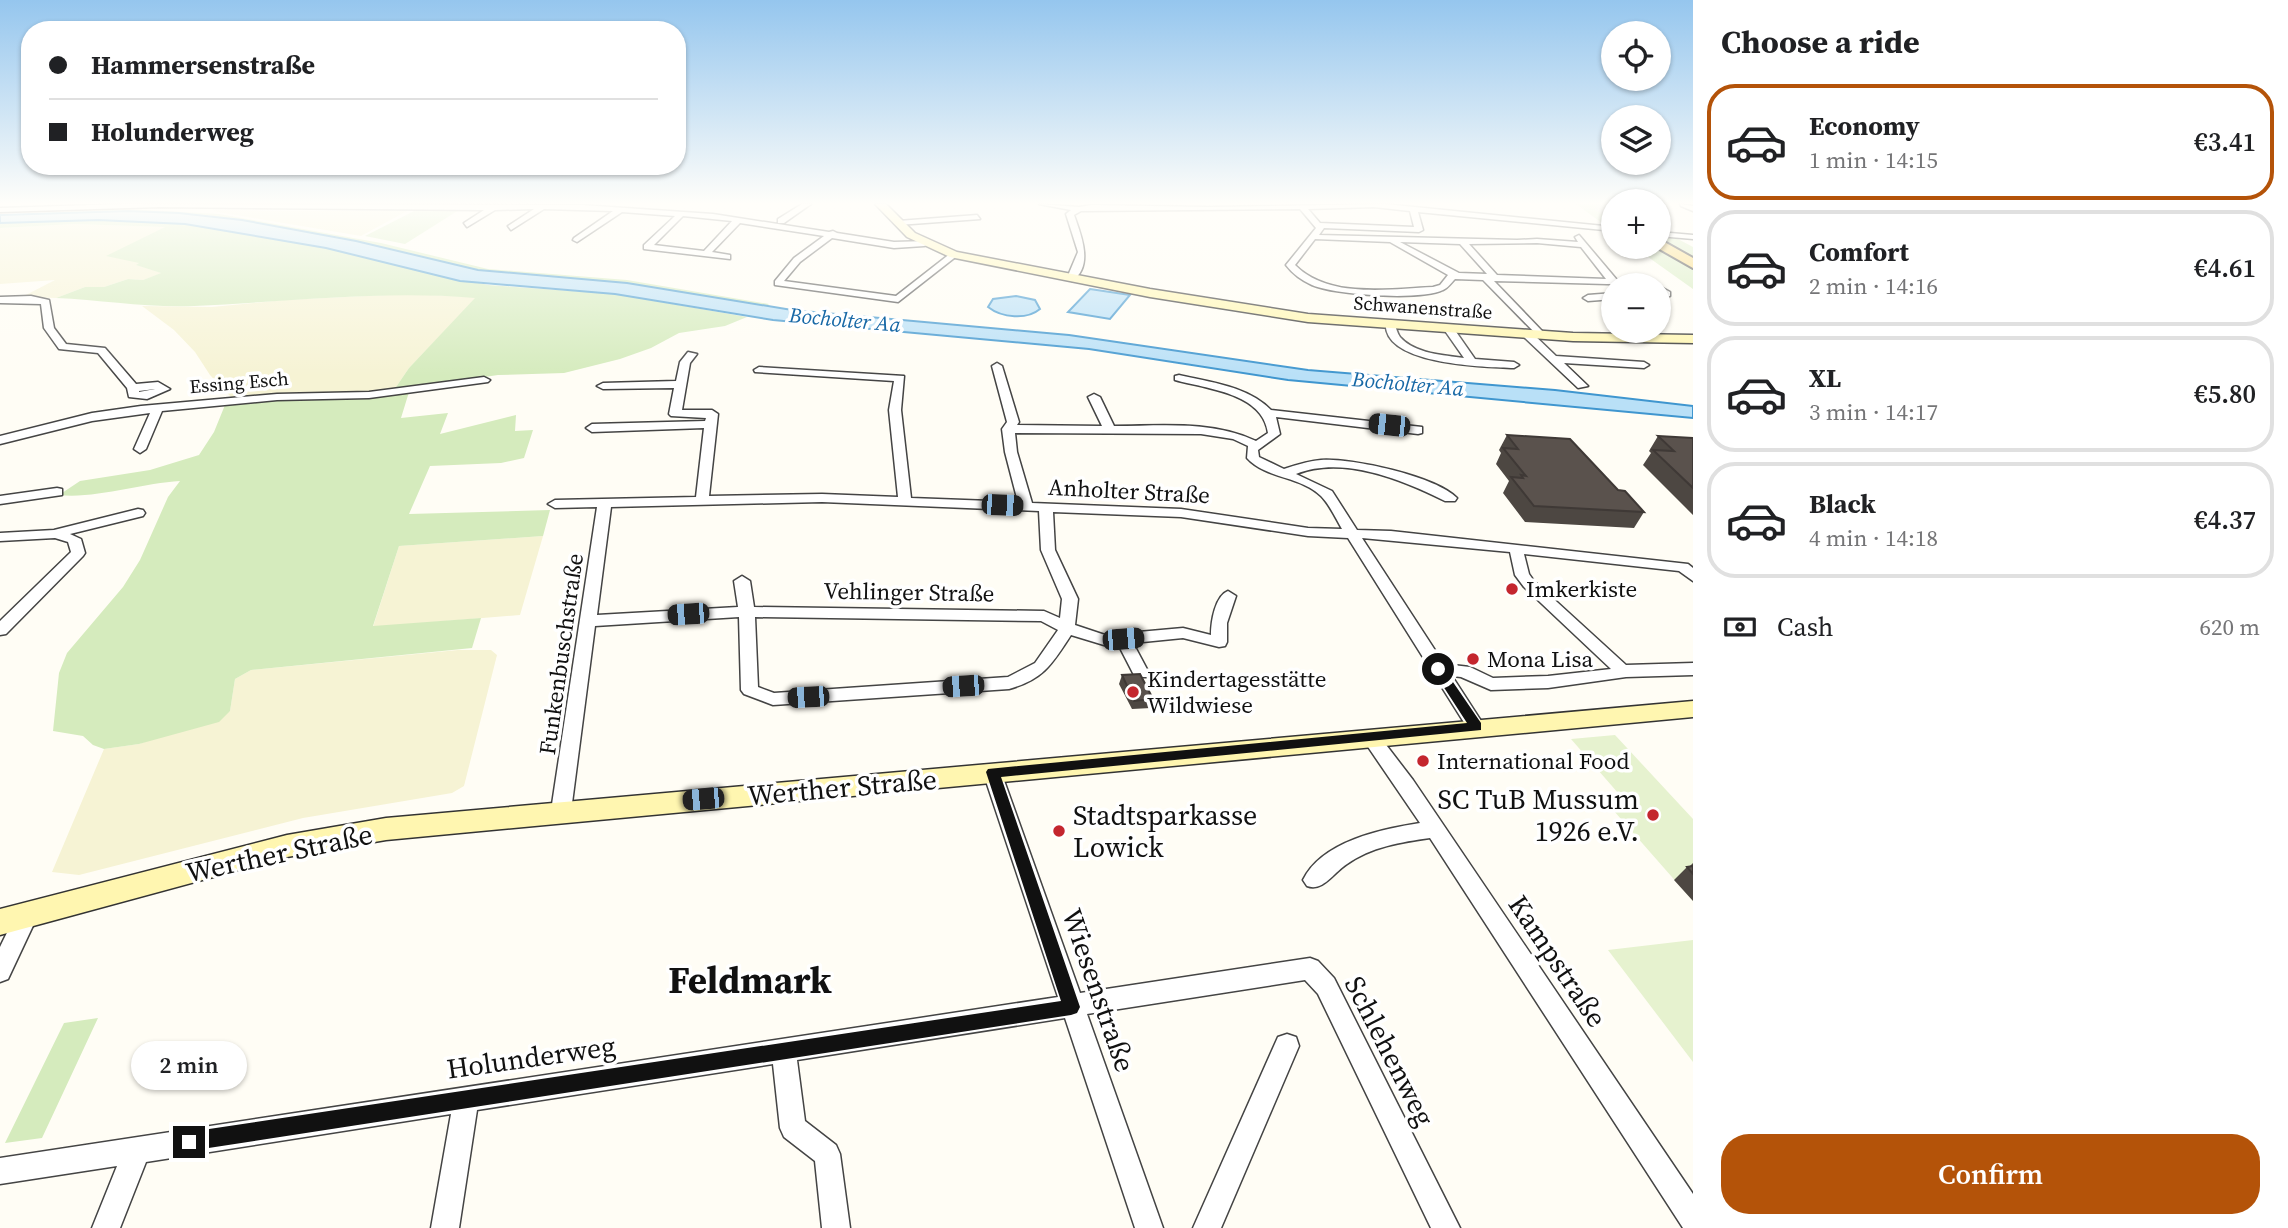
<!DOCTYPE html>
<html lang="en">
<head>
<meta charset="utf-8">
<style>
	body { margin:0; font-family:"Source Serif 4",serif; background:#f6f6f6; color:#202124; height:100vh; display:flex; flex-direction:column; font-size:26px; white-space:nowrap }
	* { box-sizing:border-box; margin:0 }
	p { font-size:23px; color:#757577 }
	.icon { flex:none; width:38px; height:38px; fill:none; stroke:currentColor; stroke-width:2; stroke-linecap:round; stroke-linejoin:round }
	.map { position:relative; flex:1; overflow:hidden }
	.panel { display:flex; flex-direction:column; background:#fff; width:595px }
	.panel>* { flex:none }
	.banner { position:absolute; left:21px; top:21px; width:665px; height:154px; border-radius:28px; box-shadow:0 2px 5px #0004; display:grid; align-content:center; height:154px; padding:0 28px; background:#fff }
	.controls { position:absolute; left:1601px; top:21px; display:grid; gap:14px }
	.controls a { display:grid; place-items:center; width:70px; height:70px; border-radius:50%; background:#fff; box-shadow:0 2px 5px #0004; font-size:35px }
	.end { position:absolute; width:32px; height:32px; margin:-16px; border:9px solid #111; background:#fff; box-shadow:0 0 0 4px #fff }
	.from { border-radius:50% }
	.bubble { position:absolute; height:49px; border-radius:24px; background:#fff; box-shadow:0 2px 5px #0004; font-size:23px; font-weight:600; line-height:49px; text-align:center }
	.car { position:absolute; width:21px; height:42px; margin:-21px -10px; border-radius:9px; box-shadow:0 0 5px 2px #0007; background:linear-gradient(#222 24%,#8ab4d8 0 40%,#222 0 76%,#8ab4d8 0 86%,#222 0) }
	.banner b { display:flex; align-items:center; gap:24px; height:66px; font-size:26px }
	.banner b+b { border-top:2px solid #e0e0e0 }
	.banner i { width:18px; height:18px; background:#202124 }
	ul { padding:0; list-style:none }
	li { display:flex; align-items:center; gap:21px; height:116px; margin:0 14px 10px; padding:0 14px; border:4px solid #e0e0e0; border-radius:28px }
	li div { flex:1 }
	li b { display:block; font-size:26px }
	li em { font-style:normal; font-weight:600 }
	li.on { border-color:#b45309 }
	li>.icon { width:63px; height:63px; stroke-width:1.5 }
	h2 { padding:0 28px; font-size:32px; line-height:84px }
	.pay { display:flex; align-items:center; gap:18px; height:77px; padding:0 28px; font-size:26px }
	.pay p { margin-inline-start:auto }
	.cta { display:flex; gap:14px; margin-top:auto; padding:14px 28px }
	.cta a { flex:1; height:80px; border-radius:28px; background:#b45309; color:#fff; font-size:28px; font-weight:600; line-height:80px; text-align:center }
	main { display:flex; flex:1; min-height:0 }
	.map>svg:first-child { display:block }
</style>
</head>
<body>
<main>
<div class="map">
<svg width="1693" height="1228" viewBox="0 0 1693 1228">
	<rect width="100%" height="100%" fill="#fffdf5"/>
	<path fill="#f6f3d4" d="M 217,210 L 301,211 L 407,211 L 361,236 L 212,211 Z
		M 74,224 L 166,227 L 108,256 L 130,259 L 140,263 L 137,265 L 162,273 L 143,280 L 128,279 L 104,287 L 85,287 L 56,298 L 22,297 L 55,280 L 0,284 L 0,228 Z
		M 407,294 L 477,297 L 409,368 L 394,390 L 363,394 L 232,398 L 210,375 L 195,352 L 174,330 L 142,306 L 212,307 L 284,300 Z
		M 543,536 L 520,615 L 373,627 L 399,546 Z
		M 458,650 L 491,650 L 497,655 L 464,786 L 452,793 L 303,818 L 79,875 L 52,872 L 104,749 L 139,744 L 230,711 L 235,679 L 251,670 Z"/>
	<path fill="#d5ebbd" d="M 1576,204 L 1613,204 L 1613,231 Z
		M 128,209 L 219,214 L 381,243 L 488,269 L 627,280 L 769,304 L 766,307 L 627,283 L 478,270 L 356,241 L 208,215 L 128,211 L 0,215 Z
		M 459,210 L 405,244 L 365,236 L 414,211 Z
		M 98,220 L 160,221 L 209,227 L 326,248 L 488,285 L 615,294 L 747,317 L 725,326 L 679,333 L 651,348 L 620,359 L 564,373 L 498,375 L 394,390 L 409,368 L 475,298 C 381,290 288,302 194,306 C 149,308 102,300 56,298 L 85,287 L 104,287 L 128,279 L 143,280 L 161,273 L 136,265 L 139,263 L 106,256 L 165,227 L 74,224 L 0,228 L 0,223 Z
		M 1659,229 L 1693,247 L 1693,289 L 1634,247 L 1659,247 Z
		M 409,392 L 401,418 L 448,413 L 440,434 L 516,415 L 515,431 L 533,430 L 524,458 L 501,463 L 430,466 L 409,514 L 550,510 L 543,536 L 399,546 L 373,626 L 481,618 L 472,648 L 251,670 L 235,679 L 230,711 L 219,722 L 139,744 L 104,749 L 93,745 L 83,736 L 53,731 L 59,673 L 67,653 L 123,587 L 140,560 L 168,497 L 180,481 C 142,483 96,499 59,495 L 80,481 L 150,470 L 199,455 L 214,432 L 225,405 L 230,402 Z
		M 98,1018 L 42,1138 L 5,1143 L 64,1023 Z"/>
	<path fill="#e6f2cf" d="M 1615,735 L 1693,819 L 1693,901 L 1614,811 L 1632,809 L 1571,739 Z
		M 1693,940 L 1693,1062 L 1608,950 Z"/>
	<path fill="#b9e0f7" stroke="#3f96cf" stroke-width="2" d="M 128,211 L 179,213 L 242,220 L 356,241 L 478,270 L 627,283 L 792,310 L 1069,335 L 1308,370 L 1555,390 L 1693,406 L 1693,418 L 1288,380 L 1089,349 L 773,320 L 615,294 L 460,281 L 326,248 L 185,224 L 98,220 L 0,223 L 0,215 Z
		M 1090,289 L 1130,295 L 1110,319 L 1068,312 Z
		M 1016,296 L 1035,300 L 1040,309 C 1027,320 1002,318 988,307 L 993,299 Z"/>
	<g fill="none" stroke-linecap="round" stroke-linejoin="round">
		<path stroke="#dbdad3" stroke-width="13" stroke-dasharray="13 7" stroke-linecap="butt" d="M 1598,204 L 1614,214"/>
		<defs>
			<path id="street" d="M 123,204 L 582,205 L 713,214 L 829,232 L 833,231 L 837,233 L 894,242 L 927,241 L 927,245 L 924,246 L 894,248 L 832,238 L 800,262 L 784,281 L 896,296 L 951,253 L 958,255 L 898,302 L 775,285 L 775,281 L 794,258 L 824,236 L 740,223 L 712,252 L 730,255 L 730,259 L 644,249 L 644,245 L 675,216 L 622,212 L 577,242 L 573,240 L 574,238 L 613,211 L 544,209 L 511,230 L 508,226 L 534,209 L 495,210 L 467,227 L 464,223 L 484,210 L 159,207 L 0,212 L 0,208 ZM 683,216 L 732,221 L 704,251 L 654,245 Z
				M 802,204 L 811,204 L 784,223 L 778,223 L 778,219 Z
				M 1039,204 L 1079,207 L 1092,205 L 1209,207 L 1385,204 L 1614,227 L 1614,231 L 1418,212 L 1423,230 L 1419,232 L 1324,228 L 1319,235 L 1517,240 L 1537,239 L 1578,242 L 1575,237 L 1579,235 L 1617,280 L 1644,285 L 1494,281 L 1544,333 L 1545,335 L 1540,338 L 1483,280 L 1455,279 C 1451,283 1448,288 1443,290 C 1420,301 1335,295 1312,285 C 1301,280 1293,274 1286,265 L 1316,228 L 1300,209 L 1081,211 L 1074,215 C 1081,235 1094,266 1072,281 L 1067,278 L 1078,252 L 1066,214 L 1071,210 ZM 1374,207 L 1410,211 L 1414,227 L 1320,223 L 1308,209 ZM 1315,239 L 1390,242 L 1448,275 L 1440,285 L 1433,287 C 1389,289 1329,299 1295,265 ZM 1400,242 L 1460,244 L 1487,274 L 1459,273 ZM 1537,243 L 1581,247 L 1606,279 L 1497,275 L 1469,244 Z
				M 1680,204 L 1693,206 L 1693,211 L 1681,206 Z
				M 977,215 L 980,219 L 898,225 L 894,223 L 898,221 Z
				M 1659,232 L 1693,235 L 1693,239 L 1659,236 Z
				M 1659,286 L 1670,292 L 1670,296 L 1659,298 Z
				M 1614,293 L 1614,299 L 1588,301 L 1583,298 L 1588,295 Z
				M 31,296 L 49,300 L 54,328 L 66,344 L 105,348 L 136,384 L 158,382 L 170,389 L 147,399 L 129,397 L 127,388 L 98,353 L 59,349 L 44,328 L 41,304 L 0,303 L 0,297 ZM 155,389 L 139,392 L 139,391 Z
				M 1386,322 L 1394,322 C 1396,327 1397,333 1400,337 C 1415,354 1444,355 1464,358 L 1443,328 L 1452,326 L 1475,359 L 1514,362 L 1519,365 L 1514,368 C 1486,367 1381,365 1386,322 Z
				M 1523,332 L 1531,332 L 1556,356 L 1644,362 L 1649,365 L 1644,368 L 1564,363 L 1588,386 L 1578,388 L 1523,336 Z
				M 688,352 L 697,354 L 690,363 L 682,410 L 712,410 L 718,414 L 709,496 L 822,494 L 898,497 L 889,410 L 894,381 L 755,372 L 754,370 L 759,367 L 904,376 L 901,410 L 911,498 L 1018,502 L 1005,452 L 1002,429 L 1007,422 L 992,366 L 997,363 L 1002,366 L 1019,422 L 1017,425 L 1102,426 L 1088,397 L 1094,394 L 1100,397 L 1114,426 C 1161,426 1212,420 1256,441 L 1268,433 C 1263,393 1207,389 1175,380 L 1175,376 L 1179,375 C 1209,382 1248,386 1271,410 L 1422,427 L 1422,433 L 1418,434 L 1276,417 L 1280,434 L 1258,450 L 1259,457 L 1284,469 C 1296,465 1308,461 1321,460 C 1352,458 1435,476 1457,498 L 1455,501 L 1445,501 C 1403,480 1343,455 1296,474 L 1332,491 L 1357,530 L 1391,531 L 1688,564 L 1693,568 L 1693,581 L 1679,571 L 1524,554 L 1529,574 L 1534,581 L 1626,665 L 1693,663 L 1693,675 L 1626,677 L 1548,688 L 1491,690 L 1461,677 L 1452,676 L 1485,727 L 1482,732 L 1470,732 L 1348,538 L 1308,536 L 1181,517 L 1053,512 L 1055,550 L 1078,599 L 1075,625 L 1105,635 L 1183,628 L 1211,635 C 1211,622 1215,596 1228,591 L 1236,596 L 1227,623 L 1227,642 L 1225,646 L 1219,647 L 1183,638 L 1133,643 L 1149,673 L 1147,677 L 1135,677 L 1118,644 L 1104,645 L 1071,635 C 1052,664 1044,679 1009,689 L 773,705 L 744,694 L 741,690 L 739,617 L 595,626 L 571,811 L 568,817 L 561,819 L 554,817 L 551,811 L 597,507 L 555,508 L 548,504 L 555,500 L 696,497 L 704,428 L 592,432 L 586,428 L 592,424 L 705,421 L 706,418 L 671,416 L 669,414 L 674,388 L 603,389 L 597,386 L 603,383 L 676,381 L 680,362 ZM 1015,433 L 1201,434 L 1233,439 L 1248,446 L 1247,458 C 1266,479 1301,476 1321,496 C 1330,505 1336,519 1342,529 L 1308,528 L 1181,509 L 1032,503 L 1017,452 ZM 822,502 L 1039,511 L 1041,550 L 1062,599 L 1060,618 L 1044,611 L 754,607 L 750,581 L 742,576 L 734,581 L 738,607 L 597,615 L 611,507 ZM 1362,538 L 1510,552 L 1515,575 L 1524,587 L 1611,669 L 1548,676 L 1493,678 L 1470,667 L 1444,664 ZM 755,617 L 1041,621 L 1058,630 L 1035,663 L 1008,677 L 774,693 L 758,687 Z
				M 484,377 L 490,380 L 488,382 L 369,398 L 277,400 L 162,411 L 146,449 L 140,453 L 134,449 L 150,413 L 92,421 L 0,444 L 0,436 L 92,413 L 141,406 L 277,394 L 369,392 Z
				M 57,488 L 62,489 L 62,495 L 0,504 L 0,496 Z
				M 138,509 L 143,510 L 145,513 L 143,516 L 70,534 L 81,539 L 85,553 L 83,556 L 6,634 L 0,635 L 0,621 L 71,552 L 68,542 L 55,538 L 0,541 L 0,533 L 54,530 Z
				M 1371,731 L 1377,733 L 1413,780 L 1693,1194 L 1693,1228 L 1683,1228 L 1430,838 C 1401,842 1371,847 1347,864 C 1333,873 1323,892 1307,886 L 1303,880 C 1322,841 1382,829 1420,823 L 1362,738 L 1365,733 Z
				M 992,765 L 999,767 L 1001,772 L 1080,993 L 1310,958 L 1318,961 L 1334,978 L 1460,1228 L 1431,1228 L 1318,994 L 1305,980 L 1087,1014 L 1163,1228 L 1135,1228 L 1065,1018 L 797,1060 L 805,1121 L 836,1145 L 840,1154 L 850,1228 L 822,1228 L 815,1161 L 784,1137 L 780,1128 L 773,1064 L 477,1110 L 459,1228 L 431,1228 L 451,1114 L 146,1162 L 120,1228 L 92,1228 L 117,1166 L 0,1184 L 0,1158 L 1058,997 L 983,772 L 985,767 Z
				M 27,905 L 35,908 L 38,915 L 8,979 L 0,982 L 0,947 L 19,908 Z
				M 1287,1034 L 1296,1037 L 1299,1046 L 1221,1228 L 1193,1228 L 1278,1037 Z"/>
			<path id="secondary" d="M 875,204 L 886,204 L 915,233 L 957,252 L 1150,289 L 1308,314 L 1573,333 L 1693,335 L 1693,343 L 1573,341 L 1308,322 L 1150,297 L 950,257 L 907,237 Z
				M 1693,701 L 1693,717 L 386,840 L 287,857 L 0,935 L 0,909 L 287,835 L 386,818 Z"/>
			<path id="primary" d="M 1659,239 L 1693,258 L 1693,268 L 1656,247 L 1659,247 Z"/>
		</defs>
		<use href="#street" stroke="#444" stroke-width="3"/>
		<use href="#secondary" stroke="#333" stroke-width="3"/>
		<use href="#primary" stroke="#222" stroke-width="4"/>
		<use href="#street" fill="#fff" fill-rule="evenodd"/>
		<use href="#secondary" fill="#fff6b0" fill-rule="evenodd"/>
		<use href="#primary" fill="#f9d66b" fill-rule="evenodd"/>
	</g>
	<path fill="#4d4742" d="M 1507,435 L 1618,490 L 1644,512 L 1634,528 L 1525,522 L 1503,493 L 1509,481 L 1496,464 L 1501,453 L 1499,450 Z
		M 1658,436 L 1693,438 L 1693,515 L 1643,465 L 1651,453 L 1649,451 Z
		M 1122,675 L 1153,699 L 1151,708 L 1132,709 L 1119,684 Z
		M 1693,863 L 1693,901 L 1674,880 L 1687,867 L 1689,867 Z"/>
	<path fill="#5a524d" stroke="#3f3936" stroke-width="2" d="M 1507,435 L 1570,439 L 1618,490 L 1625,491 L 1644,512 L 1534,506 L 1511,477 L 1523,478 L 1521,475 L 1526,476 L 1503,448 L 1518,449 Z
		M 1658,436 L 1693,438 L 1693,488 L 1653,450 L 1674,451 Z
		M 1140,674 L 1153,699 L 1134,701 L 1122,675 Z
		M 1693,866 L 1693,874 L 1687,867 Z"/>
	<linearGradient id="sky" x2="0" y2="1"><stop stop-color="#95c6ee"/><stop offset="0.54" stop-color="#fffefa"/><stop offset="1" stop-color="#fffefa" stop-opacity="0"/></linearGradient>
	<rect width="1693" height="376" fill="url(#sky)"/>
	<path fill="#111" d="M 1438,665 L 1442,666 L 1481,723 L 1481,730 L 1001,777 L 1080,1007 L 1077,1013 L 1071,1015 L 189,1151 L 182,1148 L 180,1142 L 182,1135 L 189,1132 L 1061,1001 L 986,772 L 988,769 L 1467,723 L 1432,669 Z"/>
	<g fill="#c4262e" stroke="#fff" stroke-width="2.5">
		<circle cx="1512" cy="589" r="7"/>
		<circle cx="1473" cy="659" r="7"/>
		<circle cx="1133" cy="692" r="7"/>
		<circle cx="1423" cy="761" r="7"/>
		<circle cx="1653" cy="815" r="7"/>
		<circle cx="1059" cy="831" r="7"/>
	</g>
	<g text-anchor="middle" stroke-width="7" stroke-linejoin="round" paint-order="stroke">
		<g font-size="19" fill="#111" stroke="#fff">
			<text transform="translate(1423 307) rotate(4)" y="7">Schwanenstraße</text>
			<text transform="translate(239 382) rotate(-5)" y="7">Essing Esch</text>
		</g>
		<g font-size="21" font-style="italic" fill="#1768a6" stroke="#fff">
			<text transform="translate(845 320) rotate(5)" y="7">Bocholter Aa</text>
			<text transform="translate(1408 384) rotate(5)" y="7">Bocholter Aa</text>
		</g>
		<g font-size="23" fill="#111" stroke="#fff">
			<text transform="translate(1129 491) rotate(3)" y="8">Anholter Straße</text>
			<text transform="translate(909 592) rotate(1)" y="8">Vehlinger Straße</text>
			<text transform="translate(561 654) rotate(-82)" y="8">Funkenbuschstraße</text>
		</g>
		<g font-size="23" fill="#111" stroke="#fff" text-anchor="start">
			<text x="1526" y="597">Imkerkiste</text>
			<text x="1487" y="667">Mona Lisa</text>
			<text x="1147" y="687">Kindertagesstätte<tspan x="1147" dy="26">Wildwiese</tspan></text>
			<text x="1437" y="769">International Food</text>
		</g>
		<g font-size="28" fill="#111" stroke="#fff">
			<text transform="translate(842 787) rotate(-5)" y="10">Werther Straße</text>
			<text transform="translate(279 853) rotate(-12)" y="10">Werther Straße</text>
			<text transform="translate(1558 961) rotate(56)" y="10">Kampstraße</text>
			<text transform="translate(1099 990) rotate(71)" y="10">Wiesenstraße</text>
			<text transform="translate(1390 1051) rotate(63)" y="10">Schlehenweg</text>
			<text transform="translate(531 1057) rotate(-8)" y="10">Holunderweg</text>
		</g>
		<g font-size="28" fill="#111" stroke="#fff" text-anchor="end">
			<text x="1639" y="809">SC TuB Mussum<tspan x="1639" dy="32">1926 e.V.</tspan></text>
			<text x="1073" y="825" text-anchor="start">Stadtsparkasse<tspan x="1073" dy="32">Lowick</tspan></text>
		</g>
		<g font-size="37" font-weight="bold" fill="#111" stroke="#fff">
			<text x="750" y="993">Feldmark</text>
		</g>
	</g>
</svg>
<div class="controls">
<a><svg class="icon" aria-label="locate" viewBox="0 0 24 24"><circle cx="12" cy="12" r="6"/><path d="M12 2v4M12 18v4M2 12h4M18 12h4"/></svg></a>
<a><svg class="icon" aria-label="layers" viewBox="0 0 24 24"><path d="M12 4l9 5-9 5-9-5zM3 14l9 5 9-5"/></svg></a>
<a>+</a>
<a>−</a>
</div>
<i class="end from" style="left:1438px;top:669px"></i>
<i class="end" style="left:189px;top:1142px"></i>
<div class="bubble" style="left:131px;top:1041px;width:116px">2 min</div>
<i class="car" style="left:1389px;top:425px;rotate:276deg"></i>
<i class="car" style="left:1002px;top:505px;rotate:92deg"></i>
<i class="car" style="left:688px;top:614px;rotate:266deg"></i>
<i class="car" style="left:1123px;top:639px;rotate:85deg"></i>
<i class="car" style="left:963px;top:686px;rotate:266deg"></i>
<i class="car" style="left:808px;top:697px;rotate:267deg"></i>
<i class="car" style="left:703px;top:799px;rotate:265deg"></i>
<div class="banner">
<b><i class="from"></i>Hammersenstraße</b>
<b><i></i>Holunderweg</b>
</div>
</div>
<section class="panel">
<h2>Choose a ride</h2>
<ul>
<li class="on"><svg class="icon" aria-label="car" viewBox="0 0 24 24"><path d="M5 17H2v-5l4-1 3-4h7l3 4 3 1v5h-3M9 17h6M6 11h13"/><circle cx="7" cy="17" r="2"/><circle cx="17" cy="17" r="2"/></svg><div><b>Economy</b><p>1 min · 14:15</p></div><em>€3.41</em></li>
<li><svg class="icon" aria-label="car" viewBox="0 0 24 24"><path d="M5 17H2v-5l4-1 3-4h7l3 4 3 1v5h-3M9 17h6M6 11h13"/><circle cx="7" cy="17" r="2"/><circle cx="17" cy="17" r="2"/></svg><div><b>Comfort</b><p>2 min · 14:16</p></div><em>€4.61</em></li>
<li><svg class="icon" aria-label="car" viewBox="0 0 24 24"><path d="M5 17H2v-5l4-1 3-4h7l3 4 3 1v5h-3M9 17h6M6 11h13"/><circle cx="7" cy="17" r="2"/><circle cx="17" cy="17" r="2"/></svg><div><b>XL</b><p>3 min · 14:17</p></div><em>€5.80</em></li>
<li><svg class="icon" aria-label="car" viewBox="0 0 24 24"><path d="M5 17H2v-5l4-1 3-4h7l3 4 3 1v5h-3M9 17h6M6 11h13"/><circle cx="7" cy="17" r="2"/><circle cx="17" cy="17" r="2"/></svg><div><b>Black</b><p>4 min · 14:18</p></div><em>€4.37</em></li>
</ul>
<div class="pay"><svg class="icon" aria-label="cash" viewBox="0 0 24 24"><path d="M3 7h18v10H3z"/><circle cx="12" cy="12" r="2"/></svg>Cash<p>620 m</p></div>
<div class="cta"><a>Confirm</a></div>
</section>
</main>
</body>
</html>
